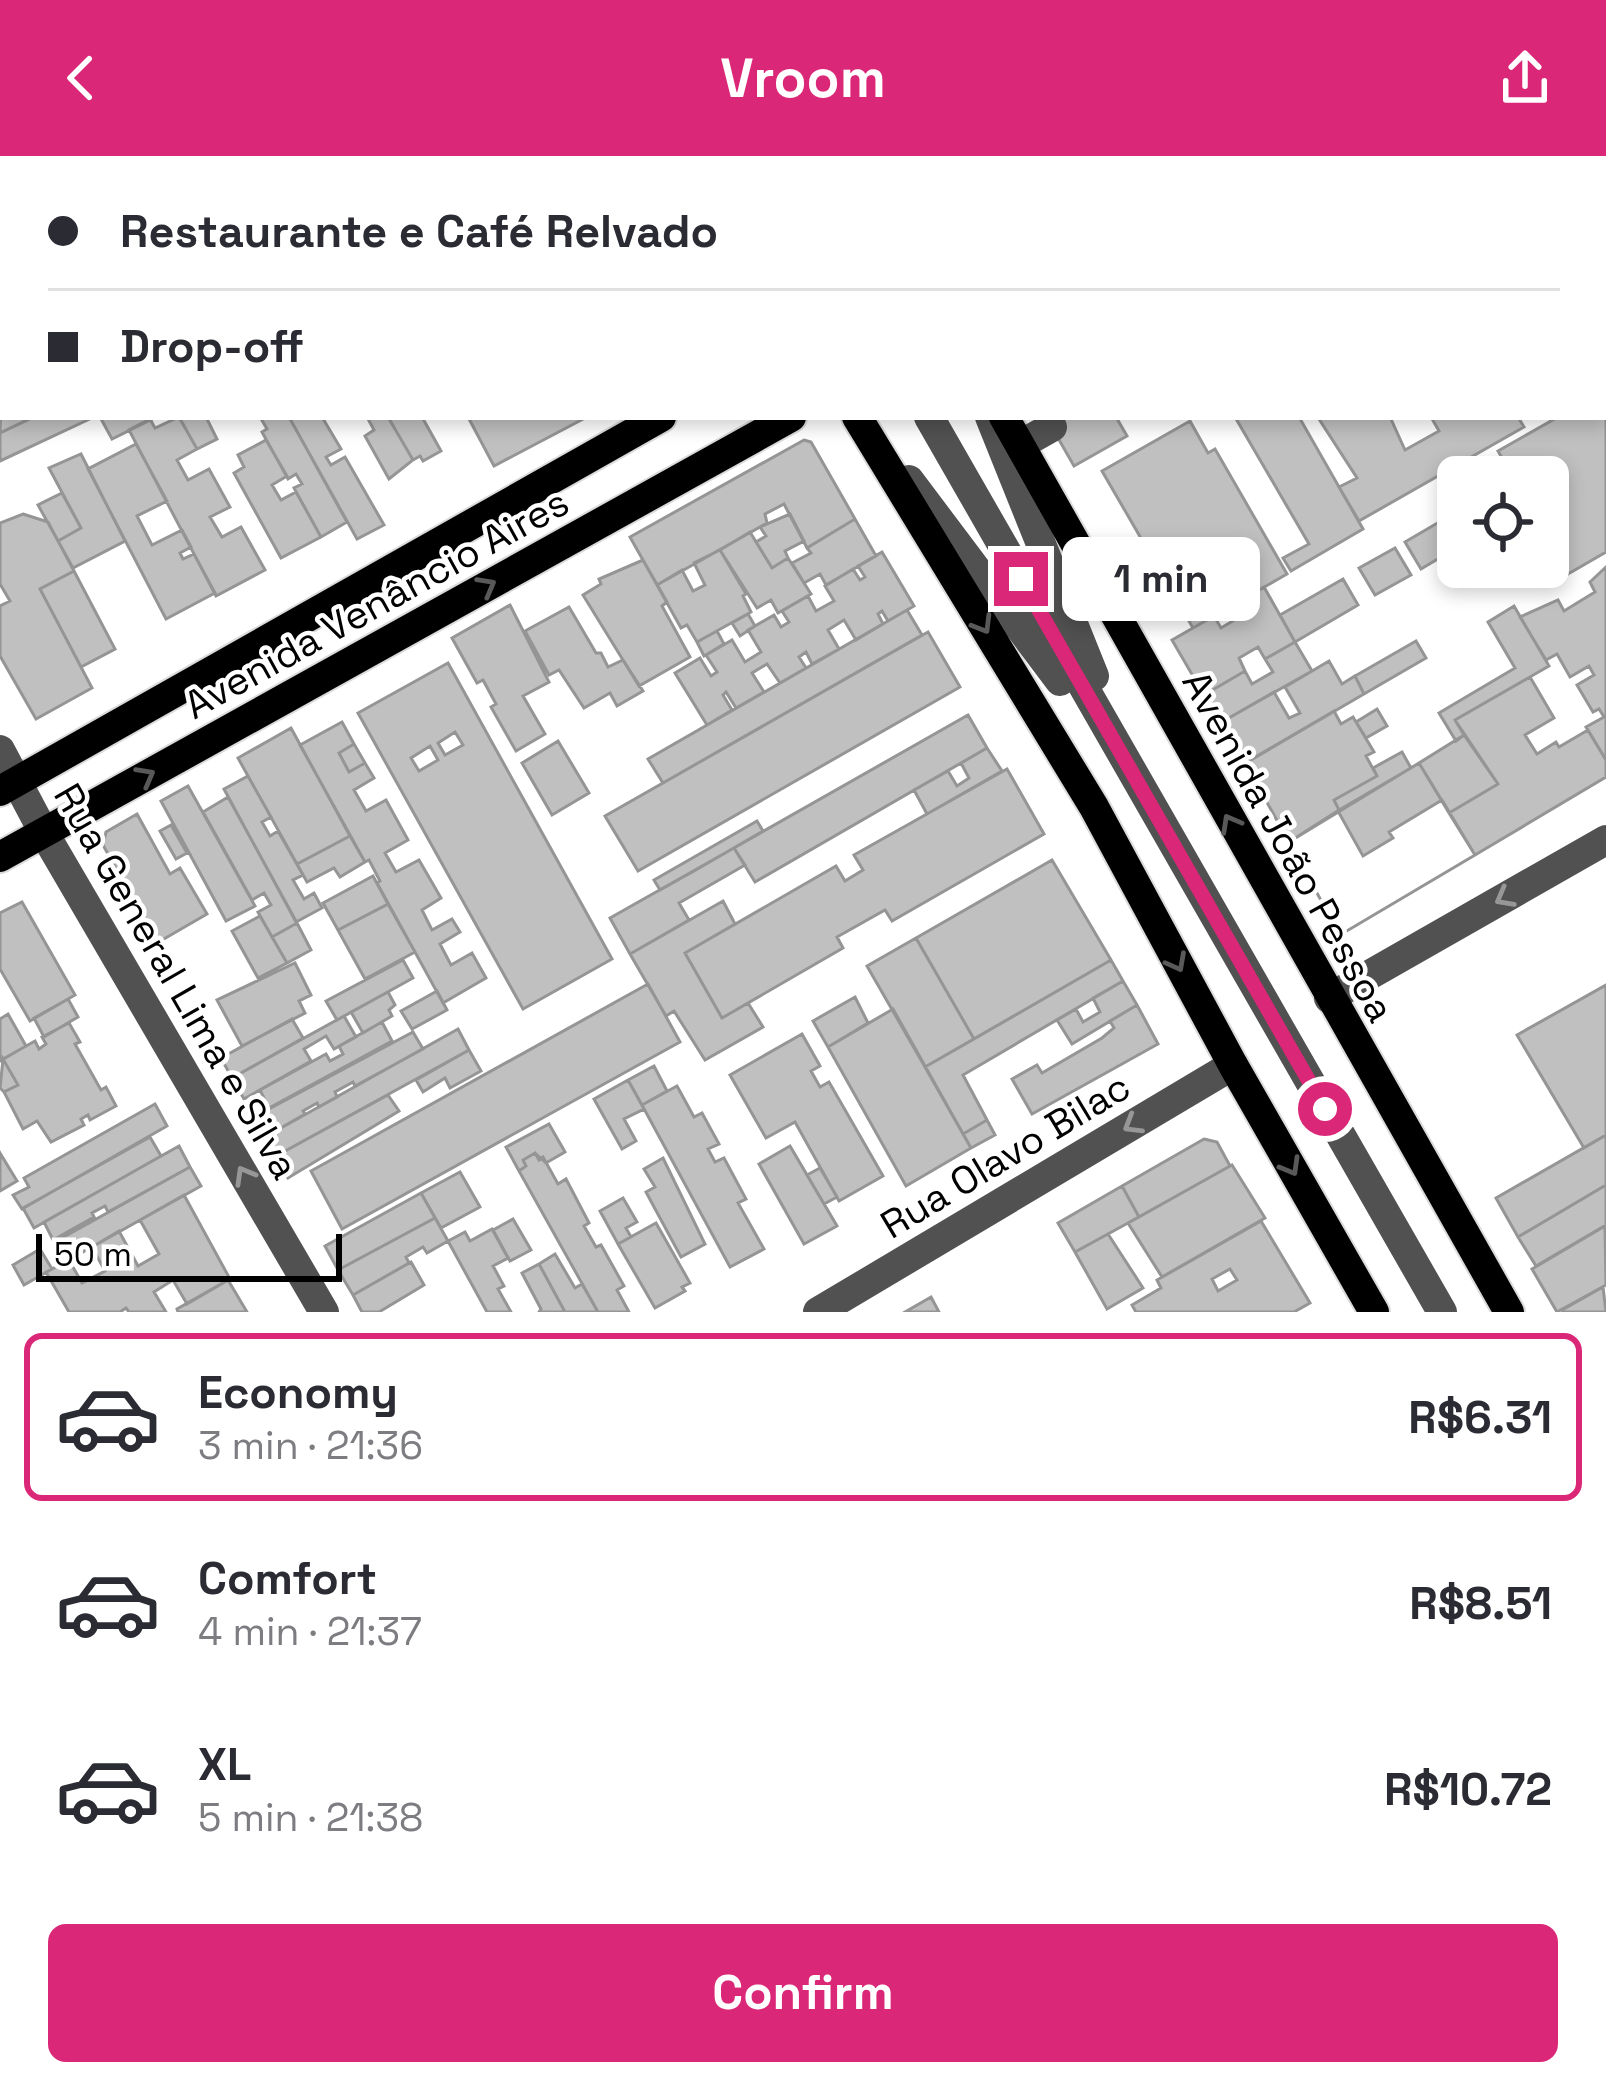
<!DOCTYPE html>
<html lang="en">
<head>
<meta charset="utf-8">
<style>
	body { margin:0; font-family:"Space Grotesk",sans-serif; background:#f7f7f7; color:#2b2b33; height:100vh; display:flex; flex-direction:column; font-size:45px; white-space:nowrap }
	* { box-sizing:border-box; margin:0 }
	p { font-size:39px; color:#7c7c81 }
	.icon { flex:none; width:66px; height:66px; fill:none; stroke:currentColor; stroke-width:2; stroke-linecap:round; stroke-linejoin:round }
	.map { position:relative; height:1156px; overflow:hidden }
	.side { display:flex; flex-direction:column; background:#fff; flex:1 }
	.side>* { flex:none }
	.top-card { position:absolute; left:0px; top:0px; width:1608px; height:264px; box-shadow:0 6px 18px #0003; display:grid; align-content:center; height:264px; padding:0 48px; background:#fff }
	.fabs { position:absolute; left:1437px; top:300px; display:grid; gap:24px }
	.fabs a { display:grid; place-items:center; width:132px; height:132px; border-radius:18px; background:#fff; box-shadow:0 6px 18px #0003; font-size:60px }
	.scale { position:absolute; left:36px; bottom:30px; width:306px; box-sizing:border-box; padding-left:12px; border:6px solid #000; border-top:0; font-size:33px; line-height:42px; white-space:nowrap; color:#000; -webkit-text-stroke:9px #fff; paint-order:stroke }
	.end { position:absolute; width:54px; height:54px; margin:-27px; border:15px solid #db2777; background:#fff; box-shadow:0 0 0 6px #fff }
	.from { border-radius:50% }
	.bubble { position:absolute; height:84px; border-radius:18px; background:#fff; box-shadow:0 6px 18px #0003; font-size:39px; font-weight:800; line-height:84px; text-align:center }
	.top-card b { display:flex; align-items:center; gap:42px; height:114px; font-size:45px }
	.top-card b+b { border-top:3px solid #e1e1e2 }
	.top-card i { width:30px; height:30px; background:#2b2b33 }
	ul { padding:21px 0 0; list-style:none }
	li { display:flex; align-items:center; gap:36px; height:168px; margin:0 24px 18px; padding:0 24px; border:6px solid transparent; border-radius:18px }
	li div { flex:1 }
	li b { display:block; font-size:45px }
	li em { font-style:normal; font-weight:800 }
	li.on { border-color:#db2777 }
	li>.icon { width:108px; height:108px; stroke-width:1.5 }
	.cta { display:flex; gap:24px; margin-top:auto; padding:24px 48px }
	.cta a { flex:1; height:138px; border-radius:18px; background:#db2777; color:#fff; font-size:48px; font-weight:800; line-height:138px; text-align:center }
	header { display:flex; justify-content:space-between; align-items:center; height:156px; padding:0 48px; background:#db2777; color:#fff; font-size:54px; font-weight:800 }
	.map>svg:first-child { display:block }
</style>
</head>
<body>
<header><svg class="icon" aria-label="back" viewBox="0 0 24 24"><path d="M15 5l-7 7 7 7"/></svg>Vroom<svg class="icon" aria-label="share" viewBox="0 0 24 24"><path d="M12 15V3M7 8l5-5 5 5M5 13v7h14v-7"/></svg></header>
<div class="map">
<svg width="1606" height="1156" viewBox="0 0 1606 1156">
	<rect width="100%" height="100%" fill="#fff"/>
	<path fill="#c0c0c0" stroke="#959595" stroke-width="3" fill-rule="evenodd" d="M 331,0 L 541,0 L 324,3 Z
		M 3,205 L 3,261 L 23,261 L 25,265 L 0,277 Z
		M 1606,233 L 1606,396 L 1568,418 L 1548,383 L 1548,321 L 1513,321 L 1498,295 L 1558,261 L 1605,261 Z
		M 34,261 L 94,261 L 0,305 L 0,277 Z
		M 100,261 L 151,261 L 152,263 L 112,283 Z
		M 179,261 L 197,293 L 177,304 L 188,324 L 209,313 L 230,351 L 210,361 L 222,381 L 241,371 L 265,414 L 216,440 L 129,274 L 150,263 L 155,272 Z
		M 179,261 L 206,261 L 217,283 L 197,293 Z
		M 260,261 L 289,261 L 347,366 L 321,381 L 294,332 L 302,328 L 296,318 L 288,323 L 262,276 L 267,273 Z
		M 289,261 L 322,261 L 341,293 L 326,301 L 331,309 L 345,301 L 384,369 L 357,383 Z
		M 367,261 L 388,261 L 413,304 L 389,323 L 365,280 L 374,274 Z
		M 388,261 L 422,261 L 441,295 L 423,305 L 420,300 L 413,304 Z
		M 468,261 L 587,261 L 494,310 Z
		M 1046,261 L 1116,261 L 1127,280 L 1074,310 Z
		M 1235,261 L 1299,261 L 1363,373 L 1291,415 L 1283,402 L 1309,388 Z
		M 1323,261 L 1390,261 L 1405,294 L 1439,275 L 1431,261 L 1518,261 L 1524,271 L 1359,365 L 1339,331 L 1357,322 L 1319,263 Z
		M 1190,265 L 1208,297 L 1215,293 L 1287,418 L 1193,472 L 1102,315 Z
		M 266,284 L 287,320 L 272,329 L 281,344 L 296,336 L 321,381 L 281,402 L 234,317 L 244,311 L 238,299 Z
		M 804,284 L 811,286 L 855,363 L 807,392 L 784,348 L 765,358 L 767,367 L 657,429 L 630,381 Z
		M 136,288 L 167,345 L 137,360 L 152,389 L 182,374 L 191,391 L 180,397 L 183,403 L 194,398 L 215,437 L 166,463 L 88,313 Z
		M 81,298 L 125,385 L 73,412 L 58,385 L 81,372 L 49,312 Z
		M 62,337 L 81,372 L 58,385 L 38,349 Z
		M 1458,355 L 1458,391 L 1421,413 L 1405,386 Z
		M 23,358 L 48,366 L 74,415 L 40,433 L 92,532 L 36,563 L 0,500 L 0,450 L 10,445 L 0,428 L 0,367 Z
		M 790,358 L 804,385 L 785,395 L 788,402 L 772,412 L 756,386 L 766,380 L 760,371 Z
		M 855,363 L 876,400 L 826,429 L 820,418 L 804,427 L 792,407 L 811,397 L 807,392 Z
		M 750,376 L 772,412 L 788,402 L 811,438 L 778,457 L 771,444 L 757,452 L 720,394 Z
		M 1395,392 L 1411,419 L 1375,439 L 1359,412 Z
		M 720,394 L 746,438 L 743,440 L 751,456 L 697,486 L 687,469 L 681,472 L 657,429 L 682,414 L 693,435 L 705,429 L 694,407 Z
		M 882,396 L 914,450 L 888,465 L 882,455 L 878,458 L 883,468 L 856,484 L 844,464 L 828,474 L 839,493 L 812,508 L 806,496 L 799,501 L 806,512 L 780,527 L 767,508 L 752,517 L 764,536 L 736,552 L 726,536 L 723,539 L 732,554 L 707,569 L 675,517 L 700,502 L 711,520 L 717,516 L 706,499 L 732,484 L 745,506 L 761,496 L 748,474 L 774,459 L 781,471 L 789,466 L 782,455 L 808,440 L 816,455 L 834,445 L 825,430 L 853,413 L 860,424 L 865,421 L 858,410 Z
		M 643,404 L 667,446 L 662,450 L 690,501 L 639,530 L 583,439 L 601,428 L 599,423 Z
		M 1606,411 L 1606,604 L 1586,571 L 1604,561 L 1599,553 L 1593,556 L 1577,529 L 1594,519 L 1589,510 L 1570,521 L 1557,498 L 1546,504 L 1520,461 L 1558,444 L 1564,455 L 1595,436 L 1590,426 Z
		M 74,415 L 115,493 L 81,511 L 40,433 Z
		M 1343,423 L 1358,449 L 1295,486 L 1280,459 Z
		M 1264,431 L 1295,486 L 1265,503 L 1258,491 L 1239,502 L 1245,515 L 1204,539 L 1172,484 L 1214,460 L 1221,472 L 1241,460 L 1234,448 Z
		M 510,449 L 549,526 L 523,540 L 545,578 L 516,595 L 491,551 L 496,548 L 483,524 L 477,527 L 452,482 Z
		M 1514,450 L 1549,510 L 1455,564 L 1464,579 L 1456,585 L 1439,557 L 1515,512 L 1488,466 Z
		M 569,451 L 596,497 L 601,497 L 608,511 L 623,504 L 643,535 L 617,550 L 610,537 L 584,552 L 559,514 L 549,519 L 525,475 Z
		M 907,454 L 922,479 L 663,627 L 648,603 Z
		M 748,458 L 755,470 L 740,480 L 732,467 Z
		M 717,475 L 724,488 L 704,500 L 697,486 Z
		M 928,476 L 960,531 L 638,715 L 605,660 Z
		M 1416,485 L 1426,502 L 1364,538 L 1355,520 Z
		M 1295,486 L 1312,515 L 1220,567 L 1204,539 L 1245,515 L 1252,528 L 1273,516 L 1265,503 Z
		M 1329,505 L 1342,528 L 1355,520 L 1364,538 L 1244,608 L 1220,567 L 1274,536 L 1289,562 L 1300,557 L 1285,531 Z
		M 448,507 L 612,803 L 523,853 L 358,557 ZM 455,576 L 463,589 L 445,599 L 438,587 ZM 430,590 L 438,604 L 419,615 L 411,602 Z
		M 1530,521 L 1554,562 L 1525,579 L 1537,598 L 1556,586 L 1559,591 L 1588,574 L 1606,604 L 1606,621 L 1475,699 L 1449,657 L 1498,628 L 1455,564 Z
		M 1377,553 L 1387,570 L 1366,582 L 1356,566 Z
		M 1334,555 L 1341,568 L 1353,561 L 1374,596 L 1366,600 L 1377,620 L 1334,644 L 1339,654 L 1289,686 L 1245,607 Z
		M 968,559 L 987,592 L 755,726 L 734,692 Z
		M 342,566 L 354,588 L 339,597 L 349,616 L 365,607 L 374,622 L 354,634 L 366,655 L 386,644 L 408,684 L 385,697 L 396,716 L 419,704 L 441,742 L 422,754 L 432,774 L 452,763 L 460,776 L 440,788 L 451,809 L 472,797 L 486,822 L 443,847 L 377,727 L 380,725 L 369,704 L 365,706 L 300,589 Z
		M 291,572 L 350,680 L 297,708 L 238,602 Z
		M 1464,579 L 1498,628 L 1449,657 L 1419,607 Z
		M 558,585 L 589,637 L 552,659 L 522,607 Z
		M 354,588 L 365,607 L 349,616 L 339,597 Z
		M 987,592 L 1002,615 L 927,658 L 914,634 L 948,615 L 957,630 L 969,622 L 961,607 Z
		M 1402,596 L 1411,612 L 1339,654 L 1334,644 L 1377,620 L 1373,612 Z
		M 1419,607 L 1475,699 L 1340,779 L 1289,686 Z
		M 1007,613 L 1044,678 L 892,765 L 885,754 L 837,781 L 843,792 L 722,862 L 685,797 L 836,710 L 845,725 L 863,714 L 854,699 Z
		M 248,620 L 271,661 L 262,666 L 270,680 L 278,675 L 303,719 L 293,724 L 304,743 L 314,737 L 322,752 L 296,766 L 224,633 Z
		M 188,630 L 255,750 L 226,765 L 161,645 Z
		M 228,641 L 297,767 L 272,781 L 258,756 L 271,749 L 264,737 L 252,744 L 203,656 Z
		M 1442,644 L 1475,699 L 1340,779 L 1289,686 L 1338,655 L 1363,700 L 1393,682 L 1389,676 Z
		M 137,658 L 170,718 L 180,712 L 207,758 L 157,787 L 103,689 L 106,676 Z
		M 757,665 L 763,675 L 694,715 L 660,734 L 654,724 Z
		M 171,669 L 187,697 L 176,703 L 160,675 Z
		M 350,680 L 365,706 L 340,721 L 334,712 L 307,726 L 297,708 Z
		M 734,692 L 745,709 L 679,747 L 689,764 L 630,798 L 610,762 Z
		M 1052,704 L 1111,804 L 974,883 L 916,782 Z
		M 373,720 L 388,748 L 338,774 L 323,747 Z
		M 723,745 L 735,768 L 685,797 L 722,862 L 748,847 L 763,871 L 705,904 L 674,855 L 666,860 L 630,798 Z
		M 22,746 L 75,839 L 30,865 L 0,813 L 0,757 Z
		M 388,748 L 415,796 L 365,823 L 338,774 Z
		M 260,760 L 287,807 L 258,822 L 232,775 Z
		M 297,767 L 311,794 L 287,807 L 272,781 Z
		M 916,782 L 974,883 L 925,911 L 867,810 Z
		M 403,804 L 413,822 L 337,864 L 326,845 Z
		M 1111,804 L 1123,825 L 963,919 L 987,964 L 963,978 L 925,911 Z
		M 295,807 L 311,839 L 299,845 L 305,857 L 242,890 L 217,844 Z
		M 1123,825 L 1137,849 L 1072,888 L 1057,864 L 1076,853 L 1083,866 L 1100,856 L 1093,842 Z
		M 648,828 L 680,886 L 342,1073 L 311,1015 Z
		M 1606,829 L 1606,979 L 1584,992 L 1517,879 Z
		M 437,835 L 447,854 L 412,873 L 401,855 Z
		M 388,836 L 395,849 L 389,854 L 392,860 L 363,877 L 351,856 Z
		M 855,841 L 868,867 L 828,891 L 813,865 Z
		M 68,843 L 78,861 L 44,881 L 34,862 Z
		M 1137,849 L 1158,888 L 1032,958 L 1012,923 L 1037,909 L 1042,917 L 1102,882 L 1114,872 L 1110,865 Z
		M 893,853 L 971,992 L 906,1030 L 828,891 Z
		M 8,858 L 26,890 L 0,905 L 0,863 Z
		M 344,860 L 356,881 L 334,893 L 326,880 L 304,893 L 311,905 L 244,943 L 232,922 Z
		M 292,863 L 303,882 L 232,922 L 221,902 Z
		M 382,866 L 392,885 L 269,952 L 260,934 L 326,898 L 330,905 L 343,898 L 339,890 Z
		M 69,867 L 80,886 L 75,888 L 101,934 L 106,931 L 116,950 L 90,964 L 88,959 L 81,963 L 84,969 L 51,986 L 37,965 L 23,973 L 4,936 L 18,929 L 3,903 L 35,885 L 39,893 L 46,888 L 42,881 Z
		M 458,873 L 469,894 L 276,1000 L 265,981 Z
		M 413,876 L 423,893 L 355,930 L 353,926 L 335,936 L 337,941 L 319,951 L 317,947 L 303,955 L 305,958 L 265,981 L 254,961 Z
		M 802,878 L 820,910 L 811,915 L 820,931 L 829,926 L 883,1020 L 839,1045 L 795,966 L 766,982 L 730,919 Z
		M 469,894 L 481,915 L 450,932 L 445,922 L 423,936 L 416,924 Z
		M 3,903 L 18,929 L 4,936 L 0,932 Z
		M 654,910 L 667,935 L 642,949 L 628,924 Z
		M 628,924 L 644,953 L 624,963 L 636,985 L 622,993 L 594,943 Z
		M 677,930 L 694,961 L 702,957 L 719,988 L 708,993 L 715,1006 L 724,1002 L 746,1043 L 738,1047 L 764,1093 L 730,1111 L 642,949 Z
		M 388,939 L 399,955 L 288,1022 L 276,1000 Z
		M 155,948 L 167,970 L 22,1053 L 13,1039 L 29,1031 L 24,1022 Z
		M 987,964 L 995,979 L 971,992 L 963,978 Z
		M 549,968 L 565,996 L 546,1007 L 535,997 L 523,1004 L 526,1010 L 519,1015 L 506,991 Z
		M 1606,979 L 1606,1029 L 1518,1081 L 1496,1042 Z
		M 150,981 L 161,1000 L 34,1072 L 23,1052 Z
		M 1204,983 L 1217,986 L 1230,1010 L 1139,1061 L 1122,1030 Z
		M 179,990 L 190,1011 L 108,1056 L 105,1050 L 92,1057 L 94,1061 L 53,1084 L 44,1066 Z
		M 790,990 L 837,1070 L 804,1088 L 759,1008 Z
		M 0,997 L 17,1025 L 0,1035 Z
		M 535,997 L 539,1004 L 543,1001 L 558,1028 L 566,1023 L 589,1067 L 584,1070 L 596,1091 L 601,1089 L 624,1130 L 617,1134 L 629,1156 L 598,1156 L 519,1015 L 526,1010 L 523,1004 Z
		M 663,1002 L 705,1088 L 681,1101 L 646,1036 L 655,1031 L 644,1013 Z
		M 1232,1009 L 1265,1062 L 1162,1121 L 1128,1067 Z
		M 190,1011 L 201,1030 L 74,1101 L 62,1082 Z
		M 820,1012 L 837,1041 L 824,1048 L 807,1019 Z
		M 460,1016 L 480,1051 L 441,1072 L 421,1037 Z
		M 1606,1029 L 1606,1069 L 1536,1110 L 1518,1081 Z
		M 1122,1030 L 1139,1061 L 1075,1096 L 1058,1067 Z
		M 421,1037 L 435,1062 L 338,1114 L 325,1090 Z
		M 184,1039 L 230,1123 L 187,1148 L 173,1124 L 154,1136 L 166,1156 L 129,1156 L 126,1152 L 120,1156 L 69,1156 L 46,1116 L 69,1104 L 82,1127 L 105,1115 L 92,1091 L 119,1075 L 138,1110 L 159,1098 L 140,1064 Z
		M 623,1042 L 637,1066 L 626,1072 L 631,1081 L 618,1088 L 600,1055 Z
		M 435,1062 L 448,1085 L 427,1097 L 423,1091 L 406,1101 L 409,1107 L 353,1139 L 338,1114 Z
		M 513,1063 L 531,1094 L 510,1105 L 493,1074 Z
		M 1261,1065 L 1310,1147 L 1294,1156 L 1136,1156 L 1132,1149 L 1161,1132 L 1157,1124 ZM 1230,1113 L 1237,1124 L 1218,1135 L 1212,1123 Z
		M 656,1067 L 690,1127 L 682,1131 L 685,1135 L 655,1152 L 618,1088 Z
		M 1605,1070 L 1606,1129 L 1557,1156 L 1532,1113 Z
		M 492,1073 L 508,1102 L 493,1110 L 504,1130 L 498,1133 L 511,1156 L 487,1156 L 448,1085 L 465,1076 L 470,1085 Z
		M 1108,1078 L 1143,1132 L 1107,1153 L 1075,1096 Z
		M 40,1093 L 52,1113 L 24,1129 L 13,1109 Z
		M 555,1098 L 575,1132 L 582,1128 L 598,1156 L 565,1156 L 539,1108 Z
		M 411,1106 L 424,1129 L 379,1156 L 362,1156 L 353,1139 Z
		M 539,1108 L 565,1156 L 539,1156 L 541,1153 L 522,1117 Z
		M 228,1124 L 247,1156 L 178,1156 L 177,1153 Z
		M 1603,1131 L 1606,1156 L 1563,1156 L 1562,1154 Z
		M 931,1141 L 939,1156 L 905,1156 Z"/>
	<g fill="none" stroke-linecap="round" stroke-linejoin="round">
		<defs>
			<path id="major" d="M 706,0 L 708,3
				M 858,0 L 859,3
				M 1114,3 L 1119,0
				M 1235,3 L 1241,0
				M 857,261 L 1094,651 L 1233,909 L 1374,1156
				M 1004,261 L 1509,1156
				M 0,635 L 661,261
				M 0,701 L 791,261"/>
		</defs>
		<use href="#major" stroke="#dbdbdb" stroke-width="34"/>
		<path stroke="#515151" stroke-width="30" d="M 779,0 L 781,3
			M 929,261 L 1442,1156
			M 990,261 L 1094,520
			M 1020,289 L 1052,271
			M 909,324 L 1060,525
			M 0,594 L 44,677 L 324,1156
			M 1329,842 L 1606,684
			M 818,1156 L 1233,909"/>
		<use href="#major" stroke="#000" stroke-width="30"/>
	</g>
	<defs><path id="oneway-chevron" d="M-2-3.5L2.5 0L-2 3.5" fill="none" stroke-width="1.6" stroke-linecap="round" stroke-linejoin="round" transform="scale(3)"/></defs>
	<g stroke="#595959">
		<use href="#oneway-chevron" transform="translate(487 430) rotate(-29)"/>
		<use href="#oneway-chevron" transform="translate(983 469) rotate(59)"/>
		<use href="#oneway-chevron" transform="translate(146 620) rotate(-29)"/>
		<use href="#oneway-chevron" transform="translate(1230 667) rotate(-119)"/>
		<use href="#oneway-chevron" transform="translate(1177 807) rotate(62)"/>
		<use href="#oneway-chevron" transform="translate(1291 1011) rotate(60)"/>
	</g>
	<g stroke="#979797">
		<use href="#oneway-chevron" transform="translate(1504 742) rotate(151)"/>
		<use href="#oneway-chevron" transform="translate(1132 969) rotate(149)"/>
		<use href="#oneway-chevron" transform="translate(244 1019) rotate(-120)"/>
	</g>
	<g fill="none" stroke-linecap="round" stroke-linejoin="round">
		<path stroke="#db2777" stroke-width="15" d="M 1021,423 L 1325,953"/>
	</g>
	<g text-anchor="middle" stroke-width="9" stroke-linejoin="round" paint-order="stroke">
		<g font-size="39" fill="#000" stroke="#fff">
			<text transform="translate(376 447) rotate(-29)" y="14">Avenida Venâncio Aires</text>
			<text transform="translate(1289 690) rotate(61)" y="14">Avenida João Pessoa</text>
			<text transform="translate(177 825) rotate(60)" y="14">Rua General Lima e Silva</text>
			<text transform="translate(1005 999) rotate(-31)" y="14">Rua Olavo Bilac</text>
		</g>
	</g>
</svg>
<div class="fabs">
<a><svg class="icon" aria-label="locate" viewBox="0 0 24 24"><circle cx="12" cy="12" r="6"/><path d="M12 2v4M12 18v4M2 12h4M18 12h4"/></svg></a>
</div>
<div class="scale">50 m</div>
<i class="end from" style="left:1325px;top:953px"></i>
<i class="end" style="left:1021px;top:423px"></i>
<div class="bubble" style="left:1062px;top:381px;width:198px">1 min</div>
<div class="top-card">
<b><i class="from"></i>Restaurante e Café Relvado</b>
<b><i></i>Drop-off</b>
</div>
</div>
<section class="side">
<ul>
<li class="on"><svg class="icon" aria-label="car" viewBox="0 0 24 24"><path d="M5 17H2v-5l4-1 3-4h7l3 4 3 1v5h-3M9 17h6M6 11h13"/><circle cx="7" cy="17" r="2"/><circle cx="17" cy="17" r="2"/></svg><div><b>Economy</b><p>3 min · 21:36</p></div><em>R$6.31</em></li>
<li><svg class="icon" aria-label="car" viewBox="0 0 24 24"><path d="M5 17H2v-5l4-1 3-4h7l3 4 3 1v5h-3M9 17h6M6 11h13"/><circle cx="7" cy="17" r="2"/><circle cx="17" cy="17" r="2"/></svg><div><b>Comfort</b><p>4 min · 21:37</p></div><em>R$8.51</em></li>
<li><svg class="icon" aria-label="car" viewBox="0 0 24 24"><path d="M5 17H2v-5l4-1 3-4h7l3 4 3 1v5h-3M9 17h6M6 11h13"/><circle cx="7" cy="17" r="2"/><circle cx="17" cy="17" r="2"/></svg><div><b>XL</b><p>5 min · 21:38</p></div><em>R$10.72</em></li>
</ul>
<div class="cta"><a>Confirm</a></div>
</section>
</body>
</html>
